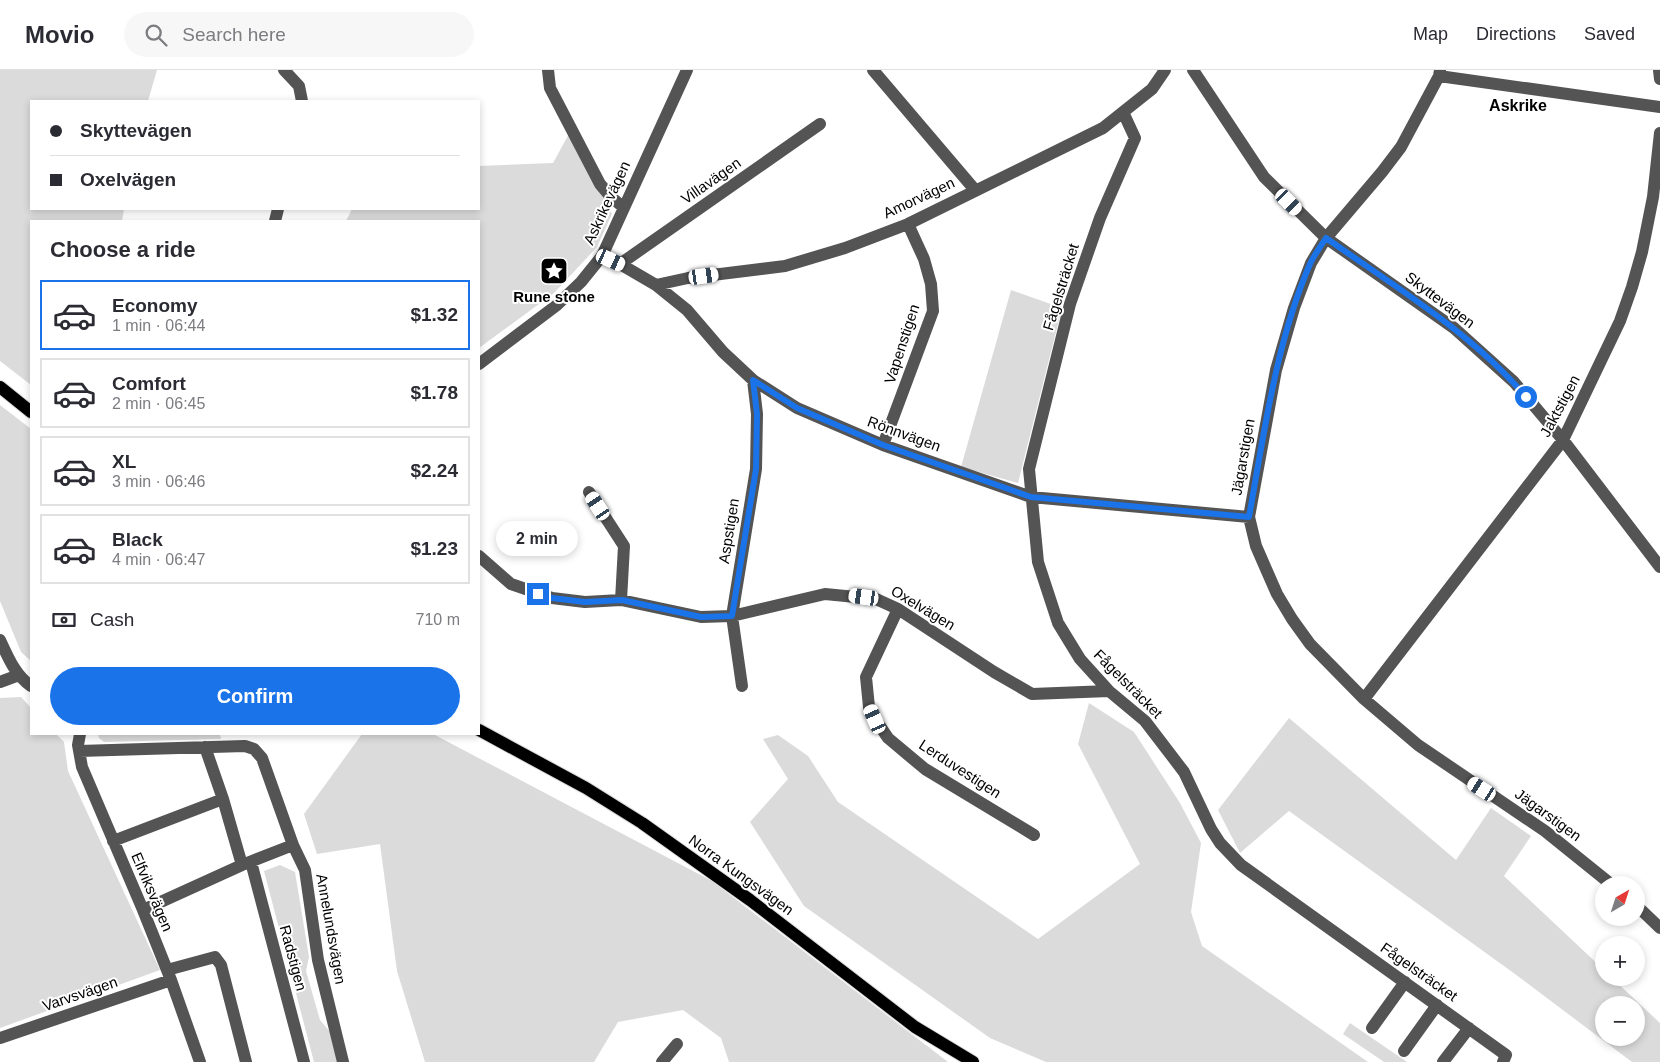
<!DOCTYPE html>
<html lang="en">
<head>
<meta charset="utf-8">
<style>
	body { margin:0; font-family:Helvetica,sans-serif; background:#f7f7f7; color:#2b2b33; height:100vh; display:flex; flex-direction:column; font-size:19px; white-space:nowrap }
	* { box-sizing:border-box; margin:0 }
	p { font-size:16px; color:#7c7c81 }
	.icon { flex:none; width:28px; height:28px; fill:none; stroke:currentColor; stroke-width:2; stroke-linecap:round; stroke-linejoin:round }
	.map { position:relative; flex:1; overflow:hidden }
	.details { position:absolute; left:30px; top:150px; width:450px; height:515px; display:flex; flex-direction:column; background:#fff; border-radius:0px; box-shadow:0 2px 8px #0003 }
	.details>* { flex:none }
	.banner { position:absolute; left:30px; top:30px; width:450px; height:110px; border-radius:0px; box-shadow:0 2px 8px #0003; display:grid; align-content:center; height:110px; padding:0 20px; background:#fff }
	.needle { width:32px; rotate:39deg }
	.controls { position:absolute; left:1595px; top:806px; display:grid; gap:10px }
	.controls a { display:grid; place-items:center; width:50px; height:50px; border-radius:50%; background:#fff; box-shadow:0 2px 8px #0003; font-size:25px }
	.end { position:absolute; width:22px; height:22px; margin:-11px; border:6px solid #1a73e8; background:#fff; box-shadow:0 0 0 2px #fff }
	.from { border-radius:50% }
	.bubble { position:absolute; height:35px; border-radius:18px; background:#fff; box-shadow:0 2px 8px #0003; font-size:16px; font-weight:800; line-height:35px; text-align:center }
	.car { position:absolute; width:15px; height:30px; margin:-15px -8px; border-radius:6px; box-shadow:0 0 4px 1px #0007; background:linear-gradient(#fff 24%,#345 0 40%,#fff 0 76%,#345 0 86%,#fff 0) }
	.banner b { display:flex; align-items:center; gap:18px; height:48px; font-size:19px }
	.banner b+b { border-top:1px solid #e1e1e2 }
	.banner i { width:12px; height:12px; background:#2b2b33 }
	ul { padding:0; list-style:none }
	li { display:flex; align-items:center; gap:15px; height:70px; margin:0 10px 8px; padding:0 10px; border:2px solid #e1e1e2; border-radius:0px }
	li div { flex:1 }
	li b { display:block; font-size:19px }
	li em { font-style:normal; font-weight:800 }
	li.on { border-color:#1a73e8 }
	li>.icon { width:45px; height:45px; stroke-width:1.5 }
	h2 { padding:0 20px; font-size:22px; line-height:60px }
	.pay { display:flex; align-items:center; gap:12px; height:55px; padding:0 20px; font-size:19px }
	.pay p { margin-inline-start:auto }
	.cta { display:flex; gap:10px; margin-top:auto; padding:10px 20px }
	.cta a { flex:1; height:58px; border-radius:30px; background:#1a73e8; color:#fff; font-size:20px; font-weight:800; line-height:58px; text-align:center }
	header { display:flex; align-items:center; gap:30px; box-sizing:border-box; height:70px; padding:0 25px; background:#fff; border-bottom:1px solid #e1e1e2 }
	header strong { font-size:24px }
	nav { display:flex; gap:28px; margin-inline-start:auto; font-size:18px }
	.search { width:350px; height:45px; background:#f7f7f7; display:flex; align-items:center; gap:12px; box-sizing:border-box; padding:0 18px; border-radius:28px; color:#7c7c81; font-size:19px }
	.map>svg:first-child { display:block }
</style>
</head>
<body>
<header>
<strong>Movio</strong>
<div class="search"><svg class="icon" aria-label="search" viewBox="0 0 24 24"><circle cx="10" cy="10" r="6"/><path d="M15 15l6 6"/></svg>Search here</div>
<nav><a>Map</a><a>Directions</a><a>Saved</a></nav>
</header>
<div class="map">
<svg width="1660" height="992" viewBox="0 0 1660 992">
	<rect width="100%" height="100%" fill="#fff"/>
	<path fill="#dbdbdb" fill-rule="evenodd" d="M 0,0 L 157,0 L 148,31 L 31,31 L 31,139 L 124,139 L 122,151 L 31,151 L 31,315 L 0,291 Z
		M 570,62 L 612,144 L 597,177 L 554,223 L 479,278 L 479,151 L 346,151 L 352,139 L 479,139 L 479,96 L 553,93 Z
		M 1011,220 L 1062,238 L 1018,413 L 961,397 Z
		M 0,335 L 31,359 L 31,591 L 21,582 L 0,531 Z
		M 21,627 L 31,638 L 31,664 L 56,664 L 64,672 L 68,701 L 160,900 L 0,958 L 0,628 Z
		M 1089,633 L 1134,662 L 1180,733 L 1201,773 L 1191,842 L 1202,876 L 1368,992 L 1046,992 L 990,968 L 804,836 L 750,752 L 788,709 L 763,669 L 778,665 L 808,686 L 838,732 L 1038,869 L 1140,794 L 1078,674 Z
		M 1289,648 L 1456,790 L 1491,738 L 1531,766 L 1504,806 L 1604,900 L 1604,908 L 1612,908 L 1660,953 L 1660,992 L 1632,992 L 1515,904 L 1289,741 L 1240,783 L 1218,740 ZM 1604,935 L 1636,935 L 1636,968 L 1604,968 Z
		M 98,664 L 220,664 L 221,669 L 104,672 L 99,668 Z
		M 362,664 L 433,664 L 712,811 L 948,992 L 729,992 L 721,968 L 683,940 L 618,952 L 594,992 L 425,992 L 397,901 L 380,774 L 317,784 L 304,744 Z
		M 280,795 L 295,802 L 309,887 L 306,901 L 320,950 L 331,963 L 337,992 L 314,992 L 264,801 Z
		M 1350,953 L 1407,992 L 1384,992 L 1343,964 Z"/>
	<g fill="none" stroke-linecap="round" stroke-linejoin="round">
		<defs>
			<path id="major" d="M 0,317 L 31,342
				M 479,660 L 586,718 L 642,753 L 750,830 L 915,957 L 973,992"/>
		</defs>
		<use href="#major" stroke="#dbdbdb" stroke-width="14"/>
		<path stroke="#545454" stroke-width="12" d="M 284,0 L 299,16 L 302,31
			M 548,0 L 550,18 L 600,114 L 611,127 L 623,137
			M 873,0 L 975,120
			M 1193,0 L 1264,107 L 1326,168 L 1454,258 L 1514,312 L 1563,370 L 1660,497
			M 1440,0 L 1439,6 L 1401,77 L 1382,102 L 1326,168 L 1311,193 L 1294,238 L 1276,300 L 1249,447 L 1256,476 L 1266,499 L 1277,524 L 1292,549 L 1310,574 L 1364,629 L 1418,675 L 1545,761 L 1612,815
			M 1659,0 L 1660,9
			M 1439,6 L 1660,37
			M 1123,42 L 1135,68 L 1100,148 L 1070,234 L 1029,399 L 1038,492 L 1058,553 L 1080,589 L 1109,621 L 1145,651 L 1184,702 L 1211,759 L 1220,773 L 1241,795 L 1506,985 L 1503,992
			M 275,151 L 278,139
			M 602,186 L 620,194 L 656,215 L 687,240 L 723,282 L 753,310 L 797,338 L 883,375 L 1031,427 L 1249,447
			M 620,194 L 820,54
			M 656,215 L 688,208 L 785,196 L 845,178 L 908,154 L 1103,58 L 1152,19 L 1165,0
			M 479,294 L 557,235 L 581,212 L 602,186 L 687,0
			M 883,375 L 933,241 L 931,214 L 924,189 L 908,154
			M 589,422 L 624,476 L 621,530
			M 479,486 L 511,514 L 552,528 L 585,532 L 621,530 L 701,547 L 732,546 L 825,524 L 876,529 L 898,539 L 994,602 L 1032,624 L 1109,621
			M 898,539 L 866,607 L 869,637 L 875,649 L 888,668 L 925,699 L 1034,765
			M 0,570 C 8,587 15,605 31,616
			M 0,612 L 19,605
			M 742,616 L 732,546 L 756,399 L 757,344 L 753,310
			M 1364,629 L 1563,370 L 1620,251 L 1632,217 L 1642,182 L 1653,127 L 1660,63
			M 80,664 L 78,675 L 82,697 L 143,840 L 171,910 L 200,992
			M 205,677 L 223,729
			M 79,681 L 245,676 L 254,679 L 262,688 L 293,775 L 305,800 L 318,890 L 343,992
			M 113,771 L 223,729 L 242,795
			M 251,792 L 304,992
			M 1636,835 L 1660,858
			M 143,840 L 242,795 L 293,775
			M 167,900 L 215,887 L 221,895 L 246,992
			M 1372,958 L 1405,912
			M 0,968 L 171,910
			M 1404,981 L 1437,935
			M 662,992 L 677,974
			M 1443,992 L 1469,958"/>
		<use href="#major" stroke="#000" stroke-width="12"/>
	</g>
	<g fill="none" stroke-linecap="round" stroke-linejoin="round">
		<path stroke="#1a73e8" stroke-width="6" d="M 538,524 L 552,528 L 585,532 L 622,530 L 701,547 L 732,546 L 756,399 L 757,344 L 753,310 L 797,338 L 883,375 L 1031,427 L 1249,447 C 1264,364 1276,272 1310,194 C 1314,185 1321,176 1326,168 C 1394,216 1472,263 1526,327"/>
	</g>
	<defs>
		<symbol id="sight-square" viewBox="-11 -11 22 22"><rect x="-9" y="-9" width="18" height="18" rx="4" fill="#000" stroke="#fff"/><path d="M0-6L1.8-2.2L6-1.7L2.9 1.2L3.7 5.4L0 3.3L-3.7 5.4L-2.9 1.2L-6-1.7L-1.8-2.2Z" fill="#fff"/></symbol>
	</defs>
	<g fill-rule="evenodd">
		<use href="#sight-square" x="538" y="185" width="32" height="32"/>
	</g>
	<g text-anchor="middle" stroke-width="4" stroke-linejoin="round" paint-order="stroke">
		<g font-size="15" fill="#000" stroke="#fff">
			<text transform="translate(711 111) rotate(-35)" y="5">Villavägen</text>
			<text transform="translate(919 128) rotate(-25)" y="5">Amorvägen</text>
			<text transform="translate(607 133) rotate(-65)" y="5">Askrikevägen</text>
			<text transform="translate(1061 217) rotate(-73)" y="5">Fågelsträcket</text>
			<text transform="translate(1440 230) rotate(37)" y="5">Skyttevägen</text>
			<text transform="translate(902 274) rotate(-72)" y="5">Vapenstigen</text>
			<text transform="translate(1560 336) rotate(-62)" y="5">Jaktstigen</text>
			<text transform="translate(904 364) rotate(20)" y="5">Rönnvägen</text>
			<text transform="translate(1243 387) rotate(-80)" y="5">Jägarstigen</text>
			<text transform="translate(729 461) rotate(-81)" y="5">Aspstigen</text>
			<text transform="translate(923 538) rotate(31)" y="5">Oxelvägen</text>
			<text transform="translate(1128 614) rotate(45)" y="5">Fågelsträcket</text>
			<text transform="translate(960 699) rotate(33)" y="5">Lerduvestigen</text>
			<text transform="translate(1548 745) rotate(36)" y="5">Jägarstigen</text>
			<text transform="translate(741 805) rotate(36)" y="5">Norra Kungsvägen</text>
			<text transform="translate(152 822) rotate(67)" y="5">Elfviksvägen</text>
			<text transform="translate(331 859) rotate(80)" y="5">Annelundsvägen</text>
			<text transform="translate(293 888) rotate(75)" y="5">Radstigen</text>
			<text transform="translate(1419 902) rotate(35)" y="5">Fågelsträcket</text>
			<text transform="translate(80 924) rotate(-19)" y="5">Varvsvägen</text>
		</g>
		<g font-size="15" font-weight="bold" fill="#000" stroke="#fff">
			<text x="554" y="232">Rune stone</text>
		</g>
		<g font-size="16" font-weight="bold" fill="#000" stroke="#fff">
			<text x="1518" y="41">Askrike</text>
		</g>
	</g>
</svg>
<div class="controls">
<a><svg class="needle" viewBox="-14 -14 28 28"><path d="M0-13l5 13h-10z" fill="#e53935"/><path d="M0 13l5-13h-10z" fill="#7c7c81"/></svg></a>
<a>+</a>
<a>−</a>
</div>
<i class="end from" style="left:1526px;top:327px"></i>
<i class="end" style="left:538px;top:524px"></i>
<div class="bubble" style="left:496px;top:451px;width:82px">2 min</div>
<i class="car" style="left:1289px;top:132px;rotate:135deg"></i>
<i class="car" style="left:611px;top:190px;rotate:115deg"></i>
<i class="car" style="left:704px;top:206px;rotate:82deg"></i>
<i class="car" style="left:598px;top:436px;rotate:327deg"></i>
<i class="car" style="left:864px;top:527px;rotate:278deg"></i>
<i class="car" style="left:875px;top:649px;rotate:336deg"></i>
<i class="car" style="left:1482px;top:719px;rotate:303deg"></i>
<div class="banner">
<b><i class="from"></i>Skyttevägen</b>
<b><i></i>Oxelvägen</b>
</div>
<section class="details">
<h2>Choose a ride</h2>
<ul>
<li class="on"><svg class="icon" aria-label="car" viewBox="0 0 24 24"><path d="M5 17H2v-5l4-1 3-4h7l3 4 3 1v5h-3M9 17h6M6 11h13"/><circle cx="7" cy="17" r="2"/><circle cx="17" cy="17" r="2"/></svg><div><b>Economy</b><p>1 min · 06:44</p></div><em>$1.32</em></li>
<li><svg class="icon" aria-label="car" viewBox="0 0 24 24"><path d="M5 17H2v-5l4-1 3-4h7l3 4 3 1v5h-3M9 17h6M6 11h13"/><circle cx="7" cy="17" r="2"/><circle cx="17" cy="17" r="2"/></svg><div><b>Comfort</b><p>2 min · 06:45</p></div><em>$1.78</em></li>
<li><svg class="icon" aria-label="car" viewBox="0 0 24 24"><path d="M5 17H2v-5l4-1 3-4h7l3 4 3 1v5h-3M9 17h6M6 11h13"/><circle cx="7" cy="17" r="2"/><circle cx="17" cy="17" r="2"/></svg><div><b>XL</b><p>3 min · 06:46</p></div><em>$2.24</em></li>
<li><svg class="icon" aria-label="car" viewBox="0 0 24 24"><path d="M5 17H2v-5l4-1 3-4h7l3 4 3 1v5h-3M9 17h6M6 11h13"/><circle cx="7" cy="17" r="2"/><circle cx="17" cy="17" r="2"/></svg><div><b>Black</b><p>4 min · 06:47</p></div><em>$1.23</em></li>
</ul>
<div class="pay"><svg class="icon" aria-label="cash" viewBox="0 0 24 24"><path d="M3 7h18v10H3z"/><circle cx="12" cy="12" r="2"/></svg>Cash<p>710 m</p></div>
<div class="cta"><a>Confirm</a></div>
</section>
</div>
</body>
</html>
